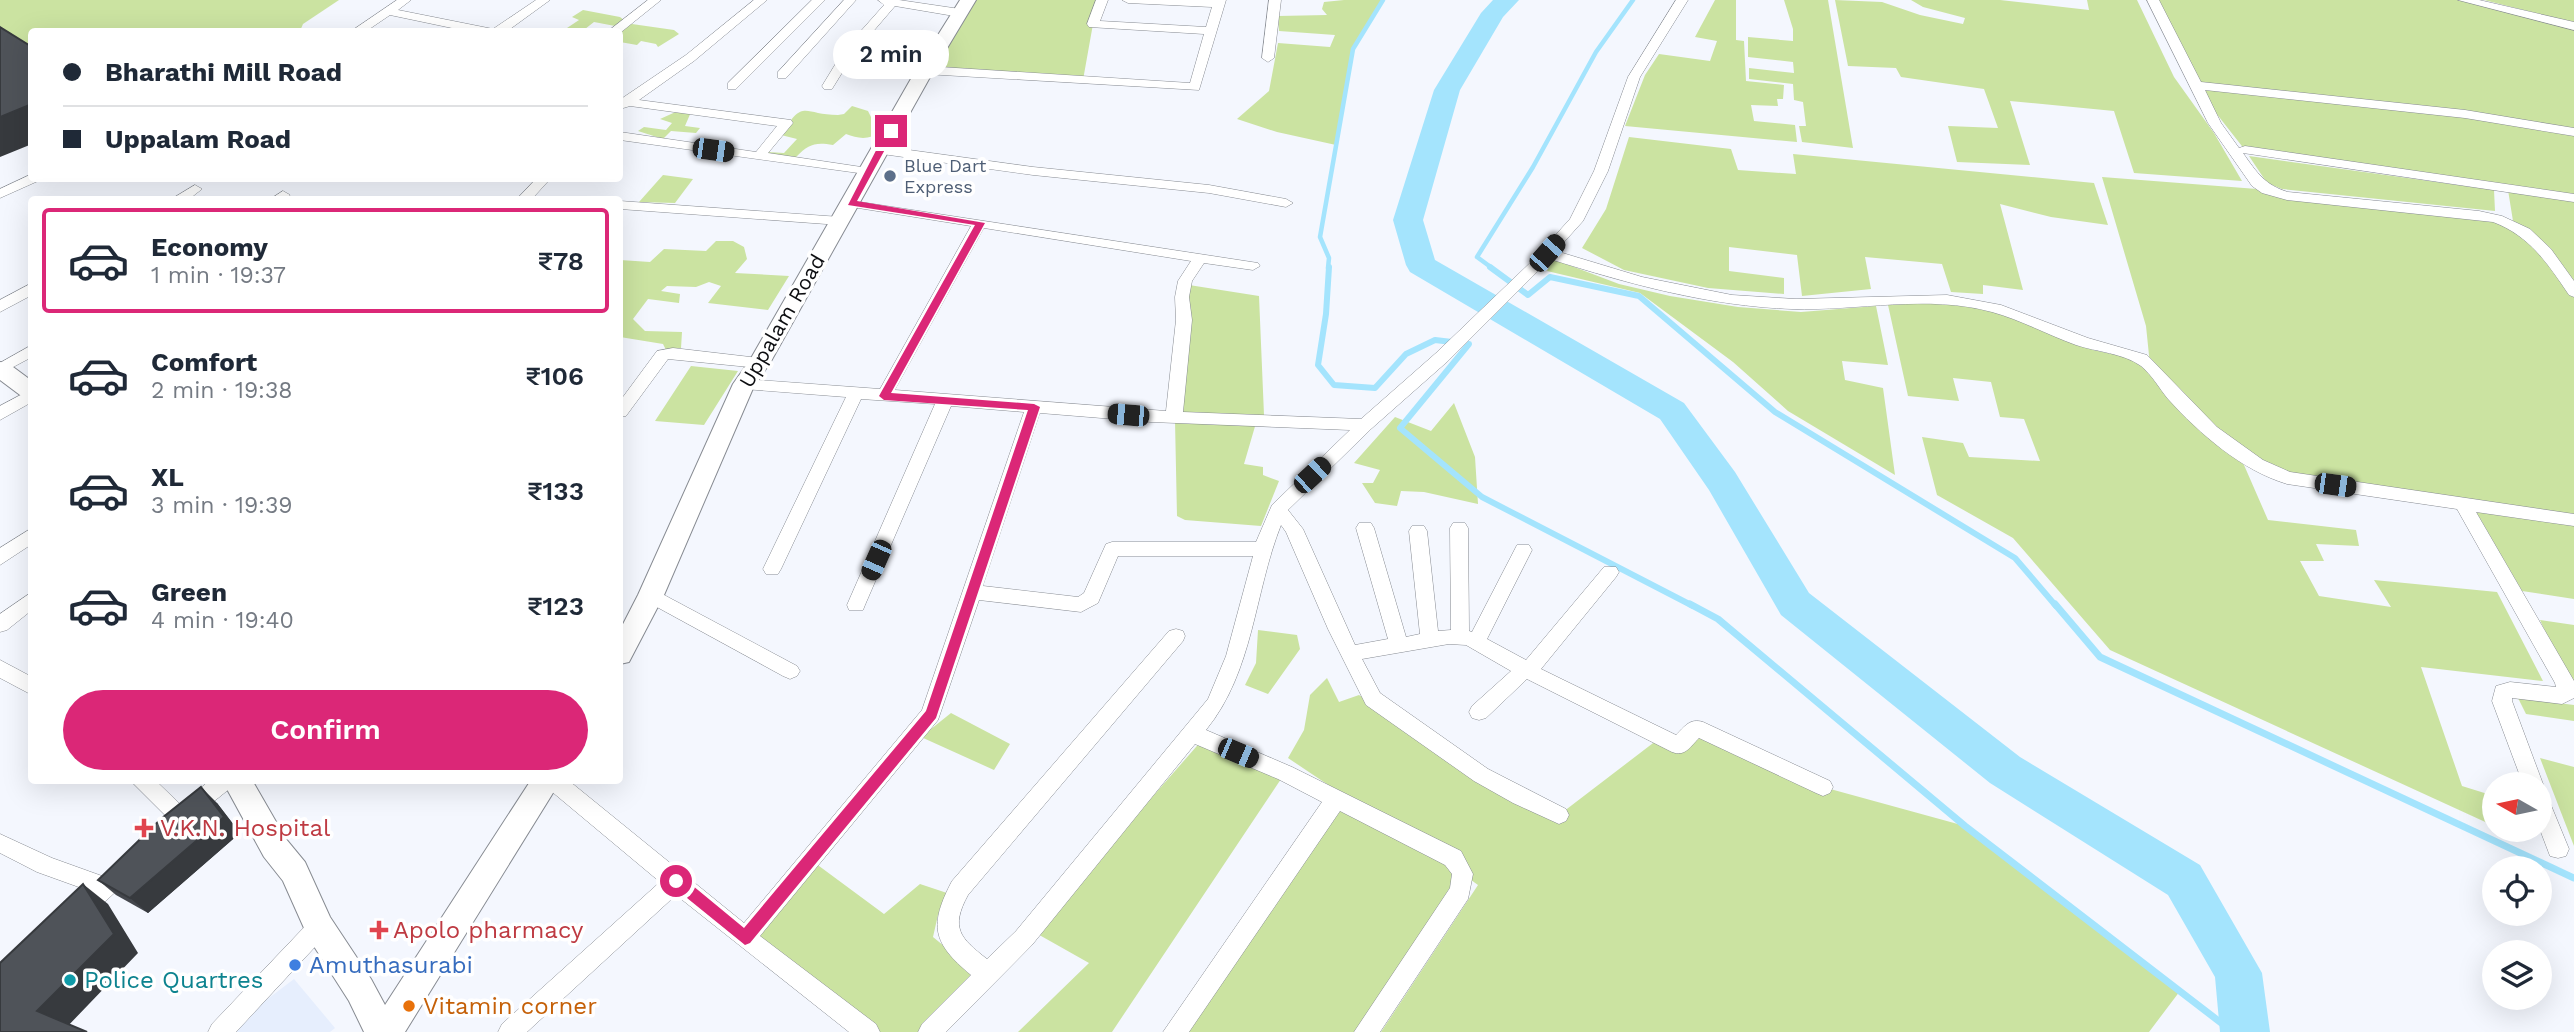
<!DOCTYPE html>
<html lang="en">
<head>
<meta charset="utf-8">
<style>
	body { margin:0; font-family:"Work Sans",sans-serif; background:#f2f2f3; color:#1f2937; height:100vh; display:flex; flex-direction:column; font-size:26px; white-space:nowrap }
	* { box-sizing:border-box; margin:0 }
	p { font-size:23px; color:#747a83 }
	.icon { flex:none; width:38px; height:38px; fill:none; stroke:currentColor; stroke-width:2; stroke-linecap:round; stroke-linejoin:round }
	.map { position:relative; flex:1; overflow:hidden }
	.drawer { position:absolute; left:28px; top:196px; width:595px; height:588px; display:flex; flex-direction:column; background:#fff; border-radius:7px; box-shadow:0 7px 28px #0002 }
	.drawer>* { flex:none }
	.guide { position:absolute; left:28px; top:28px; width:595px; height:154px; border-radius:7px; box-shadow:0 7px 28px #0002; display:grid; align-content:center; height:154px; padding:0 35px; background:#fff }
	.needle { width:46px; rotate:279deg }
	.fabs { position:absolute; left:2482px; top:772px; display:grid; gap:14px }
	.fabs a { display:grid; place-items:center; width:70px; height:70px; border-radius:50%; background:#fff; box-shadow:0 7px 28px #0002; font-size:35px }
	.end { position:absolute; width:32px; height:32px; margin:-16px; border:9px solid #db2777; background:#fff; box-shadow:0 0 0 4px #fff }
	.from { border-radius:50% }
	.bubble { position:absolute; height:49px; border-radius:24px; background:#fff; box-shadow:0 7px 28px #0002; font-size:23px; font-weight:600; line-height:49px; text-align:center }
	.car { position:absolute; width:21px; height:42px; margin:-21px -10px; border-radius:9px; box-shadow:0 0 5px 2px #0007; background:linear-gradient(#222 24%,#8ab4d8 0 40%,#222 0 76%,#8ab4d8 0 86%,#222 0) }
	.guide b { display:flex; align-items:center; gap:24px; height:66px; font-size:26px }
	.guide b+b { border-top:2px solid #e0e1e3 }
	.guide i { width:18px; height:18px; background:#1f2937 }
	ul { padding:12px 0 0; list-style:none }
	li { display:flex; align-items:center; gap:21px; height:105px; margin:0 14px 10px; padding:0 21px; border:4px solid transparent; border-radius:7px }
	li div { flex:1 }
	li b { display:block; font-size:26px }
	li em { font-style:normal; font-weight:600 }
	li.on { border-color:#db2777 }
	li>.icon { width:63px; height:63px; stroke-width:1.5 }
	.action { display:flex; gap:14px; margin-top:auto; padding:14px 35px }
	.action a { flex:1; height:80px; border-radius:42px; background:#db2777; color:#fff; font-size:28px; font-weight:600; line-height:80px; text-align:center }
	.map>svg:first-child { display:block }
</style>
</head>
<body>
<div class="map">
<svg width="2574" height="1032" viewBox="0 0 2574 1032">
	<rect width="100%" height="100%" fill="#f4f7fe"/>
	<path fill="#e6eefd" d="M 294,979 L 335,1028 L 330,1032 L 224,1032 Z"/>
	<path fill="#cbe3a1" d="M 0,0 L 339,0 L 303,24 L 300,31 L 32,32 L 31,63 L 0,44 Z
		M 967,0 L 1104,0 L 1093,24 L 1083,80 L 925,70 Z
		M 1344,0 L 1383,0 L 1353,49 L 1336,145 L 1277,132 L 1237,119 L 1269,91 L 1278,43 L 1330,47 L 1335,35 L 1279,31 L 1278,16 L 1327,15 L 1322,9 L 1324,2 Z
		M 1715,0 L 1736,0 L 1736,40 L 1744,41 L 1746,81 L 1784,85 L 1783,99 L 1777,99 L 1778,106 L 1751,105 L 1754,121 L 1795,125 L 1797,142 L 1625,126 L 1645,75 L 1659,54 L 1710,61 L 1717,41 L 1695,37 Z
		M 1784,0 L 1828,0 L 1853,148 L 1802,142 L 1799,126 L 1806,126 L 1803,102 L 1794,100 L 1793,84 L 1749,79 L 1749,68 L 1794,73 L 1793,62 L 1748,57 L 1748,37 L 1793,41 L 1793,29 Z
		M 1835,0 L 1882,2 L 1920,15 L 1963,24 L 1965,18 L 1923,7 L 1911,0 L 2000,0 L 2089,10 L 2087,0 L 2137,0 L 2174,77 L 2214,133 L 2242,181 L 2134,173 L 2114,111 L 2010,101 L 2030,165 L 1957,162 L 1948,126 L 1998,128 L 1984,89 L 1901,77 L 1896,68 L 1848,66 Z
		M 2152,0 L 2464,0 L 2574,27 L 2574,198 L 2245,150 L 2194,85 Z
		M 2484,0 L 2574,0 L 2574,23 Z
		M 583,10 L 620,17 L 624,20 L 615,26 L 594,22 L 585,29 L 588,31 L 561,32 L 579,20 L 572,17 Z
		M 632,24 L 674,30 L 679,34 L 658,47 L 656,44 L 641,41 L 637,45 L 620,42 L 622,27 Z
		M 852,106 L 868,111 L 872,119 L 878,119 L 880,132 C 870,140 858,139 846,134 L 833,145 C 815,142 809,144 796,157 L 768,155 L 768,152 L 784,153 L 797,139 L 781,135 C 804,97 803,115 838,115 L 844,114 Z
		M 680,110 L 691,112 L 685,126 L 700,128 L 696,133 L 671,131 L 663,139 L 638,131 L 644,127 L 666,130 L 672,123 L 660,119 Z
		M 1629,137 L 1731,149 L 1738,170 L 1796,174 L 1793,154 L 2094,183 L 2108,225 L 2051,217 L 2000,204 L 2023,290 L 1983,285 L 1983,294 L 1951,292 L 1942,264 L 1865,257 L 1871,289 L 1802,296 L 1797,255 L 1729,247 L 1729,271 L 1784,278 L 1784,294 L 1708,288 L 1624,270 L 1582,248 L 1606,209 Z
		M 2249,156 L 2494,190 L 2495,211 L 2282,189 L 2267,183 Z
		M 663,175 L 693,179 L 675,203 L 639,202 Z
		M 2102,177 L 2257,189 L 2479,215 L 2522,228 L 2574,293 L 2574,520 L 2287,478 L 2229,444 L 2150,365 L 2146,326 Z
		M 2508,190 L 2574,201 L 2574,285 L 2533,232 L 2513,221 Z
		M 716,241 L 733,241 L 744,247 L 747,259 L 735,273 L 789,276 L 768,310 L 708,303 L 721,286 L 709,282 L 696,287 L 667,286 L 661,291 L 680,294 L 679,303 L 648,299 L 633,319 L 645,331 L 682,332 L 681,348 L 666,350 L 663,344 L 620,337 L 620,260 L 650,262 L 664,249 L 706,251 Z
		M 1553,259 L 1619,284 L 1670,296 L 1738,307 L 1801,312 L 1876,306 L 1888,365 L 1842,361 L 1845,380 L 1883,388 L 1895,475 L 1788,411 L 1733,362 L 1640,293 L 1547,271 Z
		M 1189,285 L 1259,296 L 1264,415 L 1174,417 Z
		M 1910,302 L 1967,305 L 2002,314 L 2093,350 L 2126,357 L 2138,362 L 2154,376 L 2170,399 L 2244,465 L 2268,520 L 2356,530 L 2359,546 L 2316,544 L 2324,561 L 2300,561 L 2319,596 L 2391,607 L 2374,580 L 2497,592 L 2543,681 L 2421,667 L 2462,786 L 2494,796 L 2494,826 L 2110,650 L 2013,538 L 1937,495 L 1922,437 L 1963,443 L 1969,457 L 2040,461 L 2024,419 L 2000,417 L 1991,382 L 1953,378 L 1959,401 L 1908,396 L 1888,305 Z
		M 691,366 L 738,371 L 704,425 L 655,421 Z
		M 1454,403 L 1475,457 L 1478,504 L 1424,492 L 1401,491 L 1397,506 L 1375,503 L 1362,483 L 1373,483 L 1380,470 L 1354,463 L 1395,417 L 1431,431 Z
		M 1175,421 L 1256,423 L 1244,464 L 1263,467 L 1263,475 L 1279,481 L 1261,526 L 1185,520 L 1177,516 Z
		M 2475,510 L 2574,524 L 2574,599 L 2522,591 Z
		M 2540,620 L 2574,625 L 2574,694 Z
		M 1258,630 L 1297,635 L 1300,649 L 1268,694 L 1245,685 L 1256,663 Z
		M 1327,678 L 1339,702 L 1359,695 L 1559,815 L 1661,737 L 1717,737 L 1823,787 L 1965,826 L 2180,991 L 2149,1032 L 1381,1032 L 1478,885 L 1460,872 L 1357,1032 L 1185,1032 L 1345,804 L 1403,835 L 1288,758 L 1304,730 L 1310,695 Z
		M 2518,698 L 2574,705 L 2574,721 L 2526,714 Z
		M 951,713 L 1010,744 L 994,770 L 921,737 Z
		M 1203,739 L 1285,773 L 1112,1032 L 1018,1032 L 1089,963 L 1034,932 Z
		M 2540,758 L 2574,767 L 2574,846 Z
		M 815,863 L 884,914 L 920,884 L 947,893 L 938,915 L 933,937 L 983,978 L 923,1032 L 880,1032 L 756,937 Z"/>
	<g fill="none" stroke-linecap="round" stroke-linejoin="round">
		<path stroke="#a4e4fd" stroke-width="4.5" d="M 1328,268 L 1329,258 L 1320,237 L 1353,49 L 1383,0
			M 1492,268 L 1477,257 L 1533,167 L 1596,52 L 1633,0"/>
		<path stroke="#a4e4fd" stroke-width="6" d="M 1329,267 L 1326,314 L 1318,365 L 1334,385 L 1375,388 L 1406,354 L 1435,340 L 1469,344 L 1400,428 L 1482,497 L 1693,606
			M 1490,267 L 1528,295 L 1550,277 L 1639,296 L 1775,412 L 2015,558 L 2056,606"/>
		<path stroke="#a4e4fd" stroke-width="7" d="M 1690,604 L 1718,619 L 1965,826 L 2233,1032
			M 2055,604 L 2100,657 L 2574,878"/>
		<path fill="#a4e4fd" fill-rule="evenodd" d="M 1493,0 L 1519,0 L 1503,17 L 1460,90 L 1423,220 L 1435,260 L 1684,403 L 1735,472 L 1809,593 L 2020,757 L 2200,865 L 2262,973 L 2270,1032 L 2220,1032 L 2215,977 L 2168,895 L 1990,783 L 1781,615 L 1709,490 L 1660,419 L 1410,272 L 1406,265 L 1393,220 L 1434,90 L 1481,13 Z"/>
		<defs>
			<path id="minor" d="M 397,0 L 411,0 L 398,10 L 493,29 L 536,0 L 550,0 L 506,32 L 471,32 L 390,15 L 365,32 L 350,32 Z
				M 648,0 L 661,0 L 620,33 L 607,32 Z
				M 754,0 L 767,0 L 694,61 L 639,100 L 791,120 L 793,123 L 768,153 L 868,168 L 873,169 L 873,175 L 620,140 L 620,132 L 756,152 L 777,126 L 630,106 L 620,109 L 621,99 L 686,55 Z
				M 812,0 L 825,0 L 736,89 L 728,89 L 728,83 Z
				M 844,0 L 856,0 L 786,78 L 778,78 L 778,72 Z
				M 878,0 L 899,0 L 960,9 L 966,13 L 960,17 L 895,6 L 853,55 L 832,89 L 824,89 L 822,86 L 844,50 L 884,5 Z
				M 1096,0 L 1108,0 L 1100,21 L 1206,27 L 1212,7 L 1128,3 L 1122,0 L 1226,0 L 1199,90 L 925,74 L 919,70 L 925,66 L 1190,83 L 1204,34 L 1089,27 L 1087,24 Z
				M 1269,0 L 1281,0 L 1274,58 L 1268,62 L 1262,58 Z
				M 1676,0 L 1688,0 L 1640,77 L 1608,171 L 1583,221 L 1556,251 L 1642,277 L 1732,295 L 1796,299 L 1947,295 L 2001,305 L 2088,338 L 2147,355 L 2217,427 L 2263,460 L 2290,472 L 2574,514 L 2574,526 L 2476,512 L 2574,681 L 2574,698 L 2562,704 L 2512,698 L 2512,701 L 2543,784 L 2540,790 L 2546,793 L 2569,849 L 2566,856 L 2558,858 L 2550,856 L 2539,827 L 2539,784 L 2523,784 L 2492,701 L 2496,686 L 2510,682 L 2556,687 L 2555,683 L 2457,509 L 2287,484 C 2241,470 2200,434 2168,399 C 2159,388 2152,375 2141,366 C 2123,353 2097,352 2076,345 C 2048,335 2021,320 1992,312 C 1927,294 1859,311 1792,309 C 1709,306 1629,284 1550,259 L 1448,361 L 1371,429 L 1288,510 L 1303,529 L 1355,645 L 1388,639 L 1356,528 L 1359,523 L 1371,523 L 1374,528 L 1406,637 L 1420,634 L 1409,531 L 1412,526 L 1424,526 L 1427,531 L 1438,631 L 1451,630 L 1450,528 L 1453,523 L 1465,523 L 1468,528 L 1469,631 L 1472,632 L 1517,545 L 1529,545 L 1532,550 L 1487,639 L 1526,660 L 1604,567 L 1616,567 L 1619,572 L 1616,577 L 1541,669 L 1676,735 C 1685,726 1690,718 1703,722 L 1830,781 L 1833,787 L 1830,793 L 1823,796 L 1816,793 L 1699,738 C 1690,747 1685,757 1672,752 L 1527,679 L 1486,718 L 1479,720 L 1472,718 L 1469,712 L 1472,706 L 1511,671 L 1466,645 L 1449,644 L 1362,659 L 1380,693 L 1488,769 L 1566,809 L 1569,815 L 1566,821 L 1559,824 L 1513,803 L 1474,781 L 1366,705 L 1328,629 L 1286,532 L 1281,525 C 1254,593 1254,671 1206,730 L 1292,767 L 1461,851 L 1473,874 L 1468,899 L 1380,1032 L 1354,1032 L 1450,888 L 1452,874 L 1445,865 L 1340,811 L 1189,1032 L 1163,1032 L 1322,802 L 1278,779 L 1195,744 L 1032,945 L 946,1032 L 918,1032 L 922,1024 L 971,975 C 932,943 929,925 952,881 L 1169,631 L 1176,629 L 1183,631 L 1185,636 L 1183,641 L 968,895 C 950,928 960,938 987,959 L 1016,931 L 1208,699 L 1226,656 L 1253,556 L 1118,556 L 1098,603 L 1081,612 L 979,600 L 938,720 L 760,936 L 876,1024 L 880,1032 L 849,1032 L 676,895 L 527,1032 L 498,1032 L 502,1024 L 660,882 L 545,786 L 542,780 L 568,780 L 744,923 L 922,710 L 1024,412 L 951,406 L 865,605 L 863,610 L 849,610 L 847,605 L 935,404 L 861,399 L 781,569 L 778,574 L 766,574 L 763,569 L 846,397 L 744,389 L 736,384 L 744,379 L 880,389 L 971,226 L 852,207 L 847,206 L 847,200 L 1258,263 L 1260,266 L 1253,270 L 1204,263 L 1192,281 L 1189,297 L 1192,320 L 1183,412 L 1361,419 L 1436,353 L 1531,262 L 1570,219 L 1594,171 L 1628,77 ZM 984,228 L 1191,261 L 1178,281 L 1175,297 L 1176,320 L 1166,411 L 895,390 ZM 1040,413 L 1151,422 L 1350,430 L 1272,505 L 1256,542 L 1112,542 L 1106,544 L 1084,593 L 1078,597 L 983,586 Z
				M 2147,0 L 2159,0 L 2201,82 L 2465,110 L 2574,128 L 2574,136 L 2465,118 L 2205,90 L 2221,123 L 2239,148 L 2245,146 L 2574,194 L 2574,202 L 2243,153 C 2257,173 2265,185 2288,192 L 2479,211 L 2502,216 L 2530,229 L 2551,249 L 2574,281 L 2574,297 L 2569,295 C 2548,264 2530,236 2493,222 L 2287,200 L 2262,193 L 2252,186 L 2208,123 Z
				M 2458,0 L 2479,0 L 2574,22 L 2574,30 Z
				M 880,146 L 1033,167 L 1209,185 L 1286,199 L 1293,203 L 1286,207 L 1209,193 L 1033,175 L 875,153 L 875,147 Z
				M 32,174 L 32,178 L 39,178 L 38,181 L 0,198 L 0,189 Z
				M 537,178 L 551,178 L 531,200 L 516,200 Z
				M 195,185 L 202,189 L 188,200 L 170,200 Z
				M 283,191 L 290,195 L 286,200 L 269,200 Z
				M 620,201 L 840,217 L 847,221 L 840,225 L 620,209 Z
				M 32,283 L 32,295 L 0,312 L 0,300 Z
				M 32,345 L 32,357 L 0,374 L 0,363 Z
				M 673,348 L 759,358 L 767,363 L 759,368 L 668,359 L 626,416 L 620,417 L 620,401 L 657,351 Z
				M 32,389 L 32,402 L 0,420 L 0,406 Z
				M 32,528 L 32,544 L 0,565 L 0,548 Z
				M 651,588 L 797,666 L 800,671 L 797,676 L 790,679 L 783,676 L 644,600 L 642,595 L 644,590 Z
				M 32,592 L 32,610 L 7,630 L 0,632 L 0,614 Z
				M 0,660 L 32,677 L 32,695 L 0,678 Z
				M 130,780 L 155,780 L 181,805 L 210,780 L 236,780 L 233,786 L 197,815 L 190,818 L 187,823 L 180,826 L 173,823 Z
				M 0,834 L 52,858 L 102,876 L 115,863 L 123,860 L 131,863 L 134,870 L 131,877 L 88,918 L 80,921 L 72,918 L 69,911 L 72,904 L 87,890 L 37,872 L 0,853 Z
				M 319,917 L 327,920 L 330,927 L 327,934 L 236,1032 L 208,1032 L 212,1024 L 311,920 Z"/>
			<path id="secondary" d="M 960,0 L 976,0 L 934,70 L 770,363 L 754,386 L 664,595 L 629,662 L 620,664 L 620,630 L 638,595 L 733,384 L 750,360 L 916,70 Z
				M 0,362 L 9,364 L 32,381 L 32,400 L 24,398 L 0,380 Z
				M 222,780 L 252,780 L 286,839 L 305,862 L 330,917 L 371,979 L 385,1005 L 531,780 L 561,780 L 405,1032 L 364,1032 L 349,1001 L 308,937 L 283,881 L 264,857 Z"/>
		</defs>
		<use href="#minor" stroke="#878b92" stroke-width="1"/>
		<use href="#secondary" stroke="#878b92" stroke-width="2"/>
		<use href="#minor" fill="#fff" fill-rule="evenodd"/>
		<use href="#secondary" fill="#fff" fill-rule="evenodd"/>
	</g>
	<path fill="#44474d" d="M 217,803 L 240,833 L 148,913 L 116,895 L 98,880 Z"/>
	<path fill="#373a3e" d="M 32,104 L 32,144 L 0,157 L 0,117 Z
		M 201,787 L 217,803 L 240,833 L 148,913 L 130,898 Z
		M 83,884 L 108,904 L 138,953 L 64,1030 L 37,1011 Z"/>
	<path fill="#4f5359" stroke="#373a3e" stroke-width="2" d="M 0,27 L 32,47 L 32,104 L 0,117 Z
		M 201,787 L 224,817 L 130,898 L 98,880 L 162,818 Z
		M 83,884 L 114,934 L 37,1011 L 87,1032 L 0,1032 L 0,963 Z"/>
	<path fill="#db2777" d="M 891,129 L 895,131 L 857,201 L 985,223 L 891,393 L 1034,404 L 1040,407 L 936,718 L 750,943 L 745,945 L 671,885 L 671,876 L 681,876 L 744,928 L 926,711 L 1028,410 L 884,400 L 879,396 L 975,225 L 848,205 L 886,131 Z"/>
	<circle fill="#5c6f8a" stroke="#fff" stroke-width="2.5" cx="890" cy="176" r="7"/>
	<g fill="#e0444e" stroke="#fff" stroke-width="2.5">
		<path d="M140.5 817.5h7v7h7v7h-7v7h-7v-7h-7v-7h7z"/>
		<path d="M375.5 919.5h7v7h7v7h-7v7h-7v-7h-7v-7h7z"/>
	</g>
	<circle fill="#3f7fe0" stroke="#fff" stroke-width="2.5" cx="295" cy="965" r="7"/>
	<circle fill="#0f9aa8" stroke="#fff" stroke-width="2.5" cx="70" cy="980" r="7"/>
	<circle fill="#e8710a" stroke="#fff" stroke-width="2.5" cx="409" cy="1006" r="7"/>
	<g text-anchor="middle" stroke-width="7" stroke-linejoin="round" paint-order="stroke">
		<g font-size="18" fill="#4e5e75" stroke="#fff" text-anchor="start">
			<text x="904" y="172">Blue Dart<tspan x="904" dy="21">Express</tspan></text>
		</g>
		<g font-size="21" fill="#0c0d10" stroke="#fff">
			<text transform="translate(782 321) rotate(-60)" y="7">Uppalam Road</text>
		</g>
		<g font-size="24" fill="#be3a42" stroke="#fff" text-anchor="start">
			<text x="160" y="836">V.K.N. Hospital</text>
			<text x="393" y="938">Apolo pharmacy</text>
		</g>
		<g font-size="24" fill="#366cbe" stroke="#fff" text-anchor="start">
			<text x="309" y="973">Amuthasurabi</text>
		</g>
		<g font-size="24" fill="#0d838f" stroke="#fff" text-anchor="start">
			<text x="84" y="988">Police Quartres</text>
		</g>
		<g font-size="24" fill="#c56008" stroke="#fff" text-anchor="start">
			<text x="423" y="1014">Vitamin corner</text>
		</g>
	</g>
</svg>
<div class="fabs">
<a><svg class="needle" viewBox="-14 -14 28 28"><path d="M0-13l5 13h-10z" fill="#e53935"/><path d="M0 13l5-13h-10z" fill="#747a83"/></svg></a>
<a><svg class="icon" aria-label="locate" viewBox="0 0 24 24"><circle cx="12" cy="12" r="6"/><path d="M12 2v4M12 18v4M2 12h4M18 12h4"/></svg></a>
<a><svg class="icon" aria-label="layers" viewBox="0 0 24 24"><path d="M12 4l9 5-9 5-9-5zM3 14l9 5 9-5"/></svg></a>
</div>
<i class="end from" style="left:676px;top:881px"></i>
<i class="end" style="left:891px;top:131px"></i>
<div class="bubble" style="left:833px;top:30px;width:116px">2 min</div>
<i class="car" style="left:713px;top:150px;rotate:98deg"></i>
<i class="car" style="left:1547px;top:253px;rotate:42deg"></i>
<i class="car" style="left:1128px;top:415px;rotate:275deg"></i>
<i class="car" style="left:1312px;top:475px;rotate:47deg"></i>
<i class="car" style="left:2335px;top:485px;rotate:98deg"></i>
<i class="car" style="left:876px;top:560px;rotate:204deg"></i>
<i class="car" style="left:1238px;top:753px;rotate:113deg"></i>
<div class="guide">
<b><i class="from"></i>Bharathi Mill Road</b>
<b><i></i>Uppalam Road</b>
</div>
<section class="drawer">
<ul>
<li class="on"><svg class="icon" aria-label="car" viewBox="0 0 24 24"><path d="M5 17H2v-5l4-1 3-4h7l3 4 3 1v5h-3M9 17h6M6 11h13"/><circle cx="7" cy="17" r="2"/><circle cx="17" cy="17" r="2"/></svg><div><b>Economy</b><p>1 min · 19:37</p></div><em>₹78</em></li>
<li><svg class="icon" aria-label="car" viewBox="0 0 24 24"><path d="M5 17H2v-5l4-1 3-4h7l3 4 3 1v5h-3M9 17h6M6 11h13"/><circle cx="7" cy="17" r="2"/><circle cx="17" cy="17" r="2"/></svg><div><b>Comfort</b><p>2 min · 19:38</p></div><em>₹106</em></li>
<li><svg class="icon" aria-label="car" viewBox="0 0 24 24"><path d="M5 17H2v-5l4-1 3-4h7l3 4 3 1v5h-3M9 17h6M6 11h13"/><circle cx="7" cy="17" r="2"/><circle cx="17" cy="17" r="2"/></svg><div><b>XL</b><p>3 min · 19:39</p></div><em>₹133</em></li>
<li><svg class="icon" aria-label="car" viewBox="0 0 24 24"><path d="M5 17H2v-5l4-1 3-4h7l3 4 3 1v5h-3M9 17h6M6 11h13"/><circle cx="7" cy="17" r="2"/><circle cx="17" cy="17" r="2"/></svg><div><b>Green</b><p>4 min · 19:40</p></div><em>₹123</em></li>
</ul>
<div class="action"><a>Confirm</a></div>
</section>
</div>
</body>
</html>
